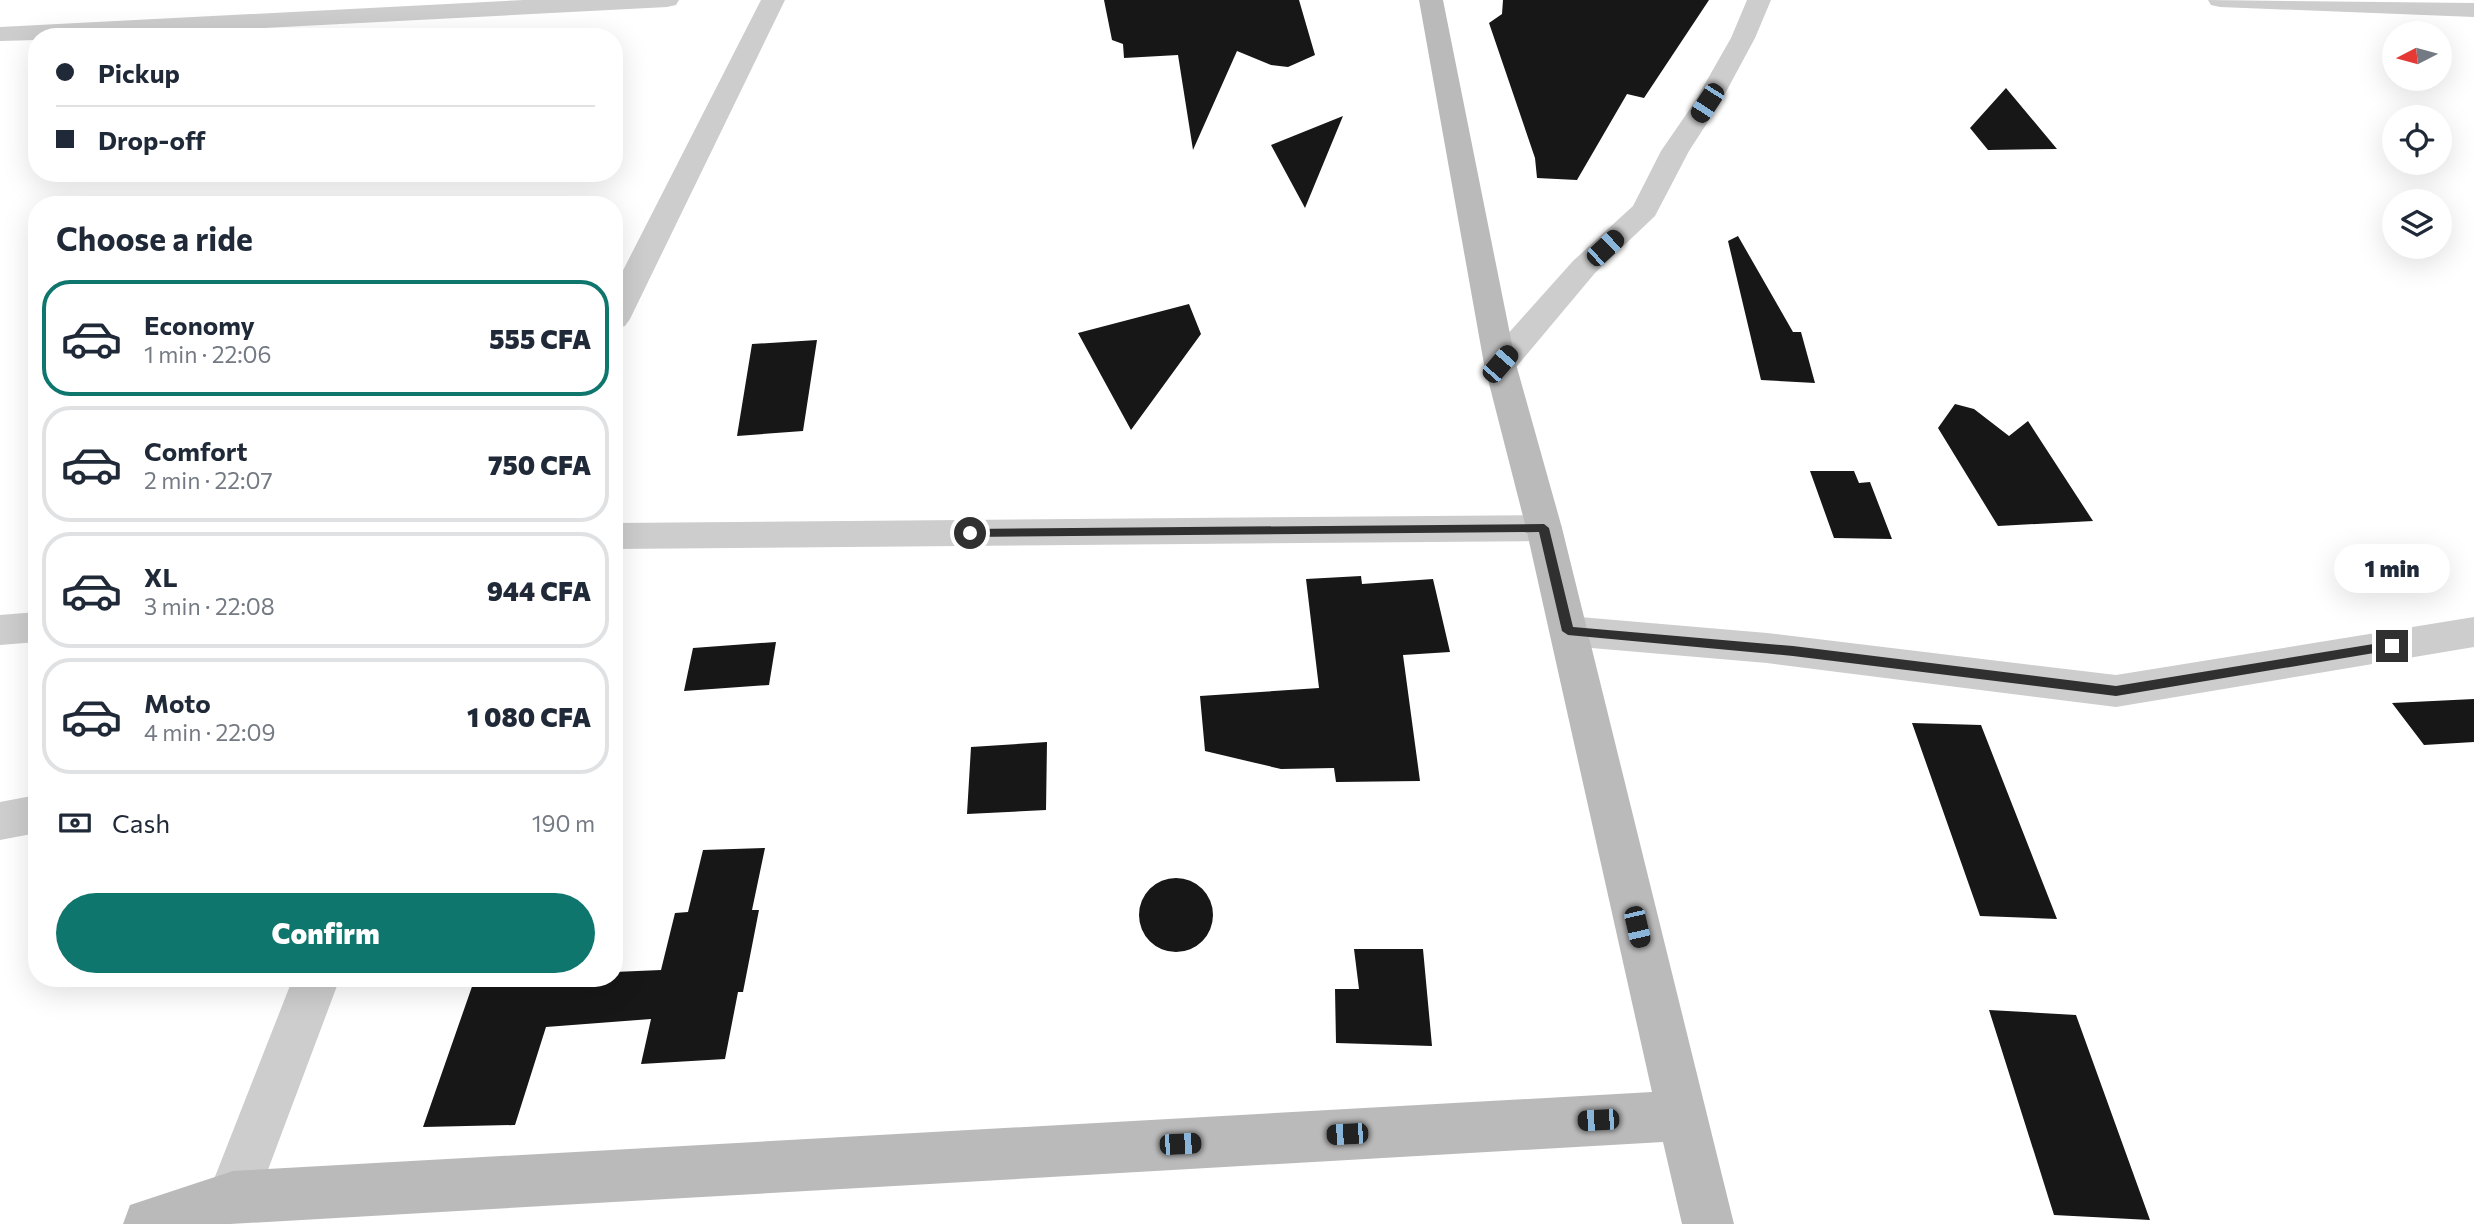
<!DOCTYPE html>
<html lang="en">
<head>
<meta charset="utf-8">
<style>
	body { margin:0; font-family:Commissioner,sans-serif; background:#f6f6f7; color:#1f2937; height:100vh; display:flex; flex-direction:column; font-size:26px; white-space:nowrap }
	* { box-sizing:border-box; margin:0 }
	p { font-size:23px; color:#747a83 }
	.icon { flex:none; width:38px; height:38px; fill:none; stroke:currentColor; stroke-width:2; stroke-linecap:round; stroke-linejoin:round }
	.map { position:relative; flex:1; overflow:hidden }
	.side { position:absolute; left:28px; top:196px; width:595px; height:791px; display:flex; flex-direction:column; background:#fff; border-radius:28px; box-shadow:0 7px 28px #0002 }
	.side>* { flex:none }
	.hud { position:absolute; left:28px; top:28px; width:595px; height:154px; border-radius:28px; box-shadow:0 7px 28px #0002; display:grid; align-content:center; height:154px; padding:0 28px; background:#fff }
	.needle { width:46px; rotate:264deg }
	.buttons { position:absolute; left:2382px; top:21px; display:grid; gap:14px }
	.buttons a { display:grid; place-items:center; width:70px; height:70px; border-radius:50%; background:#fff; box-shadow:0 7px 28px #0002; font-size:35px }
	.end { position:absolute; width:32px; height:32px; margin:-16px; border:9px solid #303030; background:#fff; box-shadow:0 0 0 4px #fff }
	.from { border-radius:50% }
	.bubble { position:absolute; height:49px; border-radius:24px; background:#fff; box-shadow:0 7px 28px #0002; font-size:23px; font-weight:800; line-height:49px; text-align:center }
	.car { position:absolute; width:21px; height:42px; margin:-21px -10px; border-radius:9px; box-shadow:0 0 5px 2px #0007; background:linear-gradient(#222 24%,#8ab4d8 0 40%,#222 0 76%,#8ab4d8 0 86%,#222 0) }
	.hud b { display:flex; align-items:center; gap:24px; height:66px; font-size:26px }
	.hud b+b { border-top:2px solid #e0e1e3 }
	.hud i { width:18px; height:18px; background:#1f2937 }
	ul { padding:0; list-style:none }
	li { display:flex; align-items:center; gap:21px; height:116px; margin:0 14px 10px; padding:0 14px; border:4px solid #e0e1e3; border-radius:28px }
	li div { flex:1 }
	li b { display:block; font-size:26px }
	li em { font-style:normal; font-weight:800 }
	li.selected { border-color:#0f766e }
	li>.icon { width:63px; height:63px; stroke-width:1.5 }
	h2 { padding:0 28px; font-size:32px; line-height:84px }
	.pay { display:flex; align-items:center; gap:18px; height:77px; padding:0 28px; font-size:26px }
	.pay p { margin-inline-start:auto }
	.action { display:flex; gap:14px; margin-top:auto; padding:14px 28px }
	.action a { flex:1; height:80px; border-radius:42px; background:#0f766e; color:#fff; font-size:28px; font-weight:800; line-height:80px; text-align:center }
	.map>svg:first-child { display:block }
</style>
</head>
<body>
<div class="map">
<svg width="2474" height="1224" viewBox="0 0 2474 1224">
	<rect width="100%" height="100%" fill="#fff"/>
	<path fill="#171717" d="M 1104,0 L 1299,0 L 1315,55 L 1288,67 L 1271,65 L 1237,51 L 1193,150 L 1178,55 L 1124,58 L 1123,44 L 1112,40 Z
		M 1503,0 L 1709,0 L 1644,98 L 1627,94 L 1577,180 L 1537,178 L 1535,158 L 1489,23 L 1502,14 Z
		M 2006,88 L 2057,149 L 1988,150 L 1970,128 Z
		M 1343,116 L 1305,208 L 1271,145 Z
		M 1738,236 L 1793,332 L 1801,332 L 1815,383 L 1761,380 L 1728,241 Z
		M 1189,304 L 1201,334 L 1131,430 L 1078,333 Z
		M 817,340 L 803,431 L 737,436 L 752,344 Z
		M 1955,404 L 1974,409 L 2009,436 L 2028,421 L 2093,521 L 1998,526 L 1938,428 Z
		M 1810,471 L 1854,471 L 1859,483 L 1870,482 L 1892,539 L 1834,538 Z
		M 1361,576 L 1362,584 L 1433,579 L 1450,652 L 1403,655 L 1420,781 L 1336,782 L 1334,768 L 1281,769 L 1205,751 L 1200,696 L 1319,688 L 1306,579 Z
		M 776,642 L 769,685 L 684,691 L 693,648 Z
		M 2474,699 L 2474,742 L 2424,745 L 2392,703 Z
		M 1912,723 L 1981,725 L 2057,919 L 1980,916 Z
		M 1047,742 L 1046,810 L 967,814 L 971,747 Z
		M 765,848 L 752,910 L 759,910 L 743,992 L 738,992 L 725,1059 L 641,1064 L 651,1019 L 546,1027 L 515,1125 L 423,1127 L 475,978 L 614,978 L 614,972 L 661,970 L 675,913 L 688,912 L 703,850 Z
		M1139 915a37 37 0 1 1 74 0a37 37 0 1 1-74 0Z
		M 1354,949 L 1423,949 L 1432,1046 L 1336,1043 L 1335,989 L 1359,989 Z
		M 1989,1010 L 2076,1015 L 2150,1220 L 2054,1215 Z"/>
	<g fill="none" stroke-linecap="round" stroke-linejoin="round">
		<path fill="#cdcdcd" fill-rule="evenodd" d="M 524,0 L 679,0 L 676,5 L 667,7 L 92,37 L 37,37 L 37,40 L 0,41 L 0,27 Z
			M 761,0 L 785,0 L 630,319 L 625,326 L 614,329 L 614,288 Z
			M 1747,0 L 1771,0 L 1755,38 L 1720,103 L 1689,151 L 1655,216 L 1595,273 L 1512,372 L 1500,375 L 1488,372 L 1484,364 L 1488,356 L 1573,261 L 1633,206 L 1661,151 L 1694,103 L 1731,38 Z
			M 2208,0 L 2474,3 L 2474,17 L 2220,7 L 2211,5 Z
			M 1544,515 L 1557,519 L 1562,528 L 1557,537 L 1544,541 L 614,549 L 614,523 Z
			M 37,612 L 37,642 L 0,645 L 0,615 Z
			M 1568,616 L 1767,633 L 2116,675 L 2474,617 L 2474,647 L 2116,707 L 1767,663 L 1568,646 L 1554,642 L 1549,631 L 1554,620 Z
			M 37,795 L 37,833 L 0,840 L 0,802 Z
			M 293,978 L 340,978 L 251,1215 L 233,1223 L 215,1215 L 207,1197 Z"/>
		<path fill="#bababa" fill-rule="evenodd" d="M 1419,0 L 1443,0 L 1516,364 L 1562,528 L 1734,1224 L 1682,1224 L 1663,1142 L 230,1224 L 123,1224 L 130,1205 L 233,1171 L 1652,1092 L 1526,528 L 1484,364 Z"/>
	</g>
	<path fill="#303030" d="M 1544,524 L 1549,528 L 1573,627 L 1793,646 L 2116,686 L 2392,641 L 2398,646 L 2392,650 L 2116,696 L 1793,656 L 1568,635 L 1562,631 L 1539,532 L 970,537 L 964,533 L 970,529 Z"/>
</svg>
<div class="buttons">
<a><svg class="needle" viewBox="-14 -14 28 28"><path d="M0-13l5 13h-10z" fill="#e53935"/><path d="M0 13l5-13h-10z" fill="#747a83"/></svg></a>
<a><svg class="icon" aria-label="locate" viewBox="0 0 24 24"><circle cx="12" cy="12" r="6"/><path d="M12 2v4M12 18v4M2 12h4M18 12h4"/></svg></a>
<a><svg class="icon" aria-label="layers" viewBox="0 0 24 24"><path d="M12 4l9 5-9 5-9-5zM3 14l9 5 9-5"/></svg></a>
</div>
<i class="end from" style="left:970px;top:533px"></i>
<i class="end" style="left:2392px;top:646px"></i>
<div class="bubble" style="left:2334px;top:544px;width:116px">1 min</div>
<i class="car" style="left:1707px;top:103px;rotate:213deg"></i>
<i class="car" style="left:1605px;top:248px;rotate:47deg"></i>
<i class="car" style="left:1500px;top:364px;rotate:41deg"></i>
<i class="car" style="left:1637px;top:927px;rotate:167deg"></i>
<i class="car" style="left:1598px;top:1120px;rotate:267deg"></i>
<i class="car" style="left:1347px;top:1134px;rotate:267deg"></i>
<i class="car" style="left:1180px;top:1144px;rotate:87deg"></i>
<div class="hud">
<b><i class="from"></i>Pickup</b>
<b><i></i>Drop-off</b>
</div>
<section class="side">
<h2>Choose a ride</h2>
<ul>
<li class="selected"><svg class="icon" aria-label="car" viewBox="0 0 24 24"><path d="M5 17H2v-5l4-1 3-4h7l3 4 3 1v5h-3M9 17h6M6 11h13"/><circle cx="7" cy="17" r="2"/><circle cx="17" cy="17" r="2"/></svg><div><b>Economy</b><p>1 min · 22:06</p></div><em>555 CFA</em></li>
<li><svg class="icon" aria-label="car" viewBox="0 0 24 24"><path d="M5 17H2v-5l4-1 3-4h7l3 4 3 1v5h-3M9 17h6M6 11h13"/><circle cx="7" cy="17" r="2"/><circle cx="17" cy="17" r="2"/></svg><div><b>Comfort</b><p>2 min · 22:07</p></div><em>750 CFA</em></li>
<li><svg class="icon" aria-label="car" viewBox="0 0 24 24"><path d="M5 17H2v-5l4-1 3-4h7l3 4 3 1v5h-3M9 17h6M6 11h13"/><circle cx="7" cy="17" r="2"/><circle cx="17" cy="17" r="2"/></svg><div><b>XL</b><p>3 min · 22:08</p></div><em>944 CFA</em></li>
<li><svg class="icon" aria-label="car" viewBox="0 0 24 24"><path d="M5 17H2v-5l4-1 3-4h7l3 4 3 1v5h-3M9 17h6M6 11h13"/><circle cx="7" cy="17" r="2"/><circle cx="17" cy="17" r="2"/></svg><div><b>Moto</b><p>4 min · 22:09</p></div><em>1 080 CFA</em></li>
</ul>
<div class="pay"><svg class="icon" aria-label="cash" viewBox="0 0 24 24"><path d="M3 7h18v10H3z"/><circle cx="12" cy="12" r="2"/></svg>Cash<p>190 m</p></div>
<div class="action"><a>Confirm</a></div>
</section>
</div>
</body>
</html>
